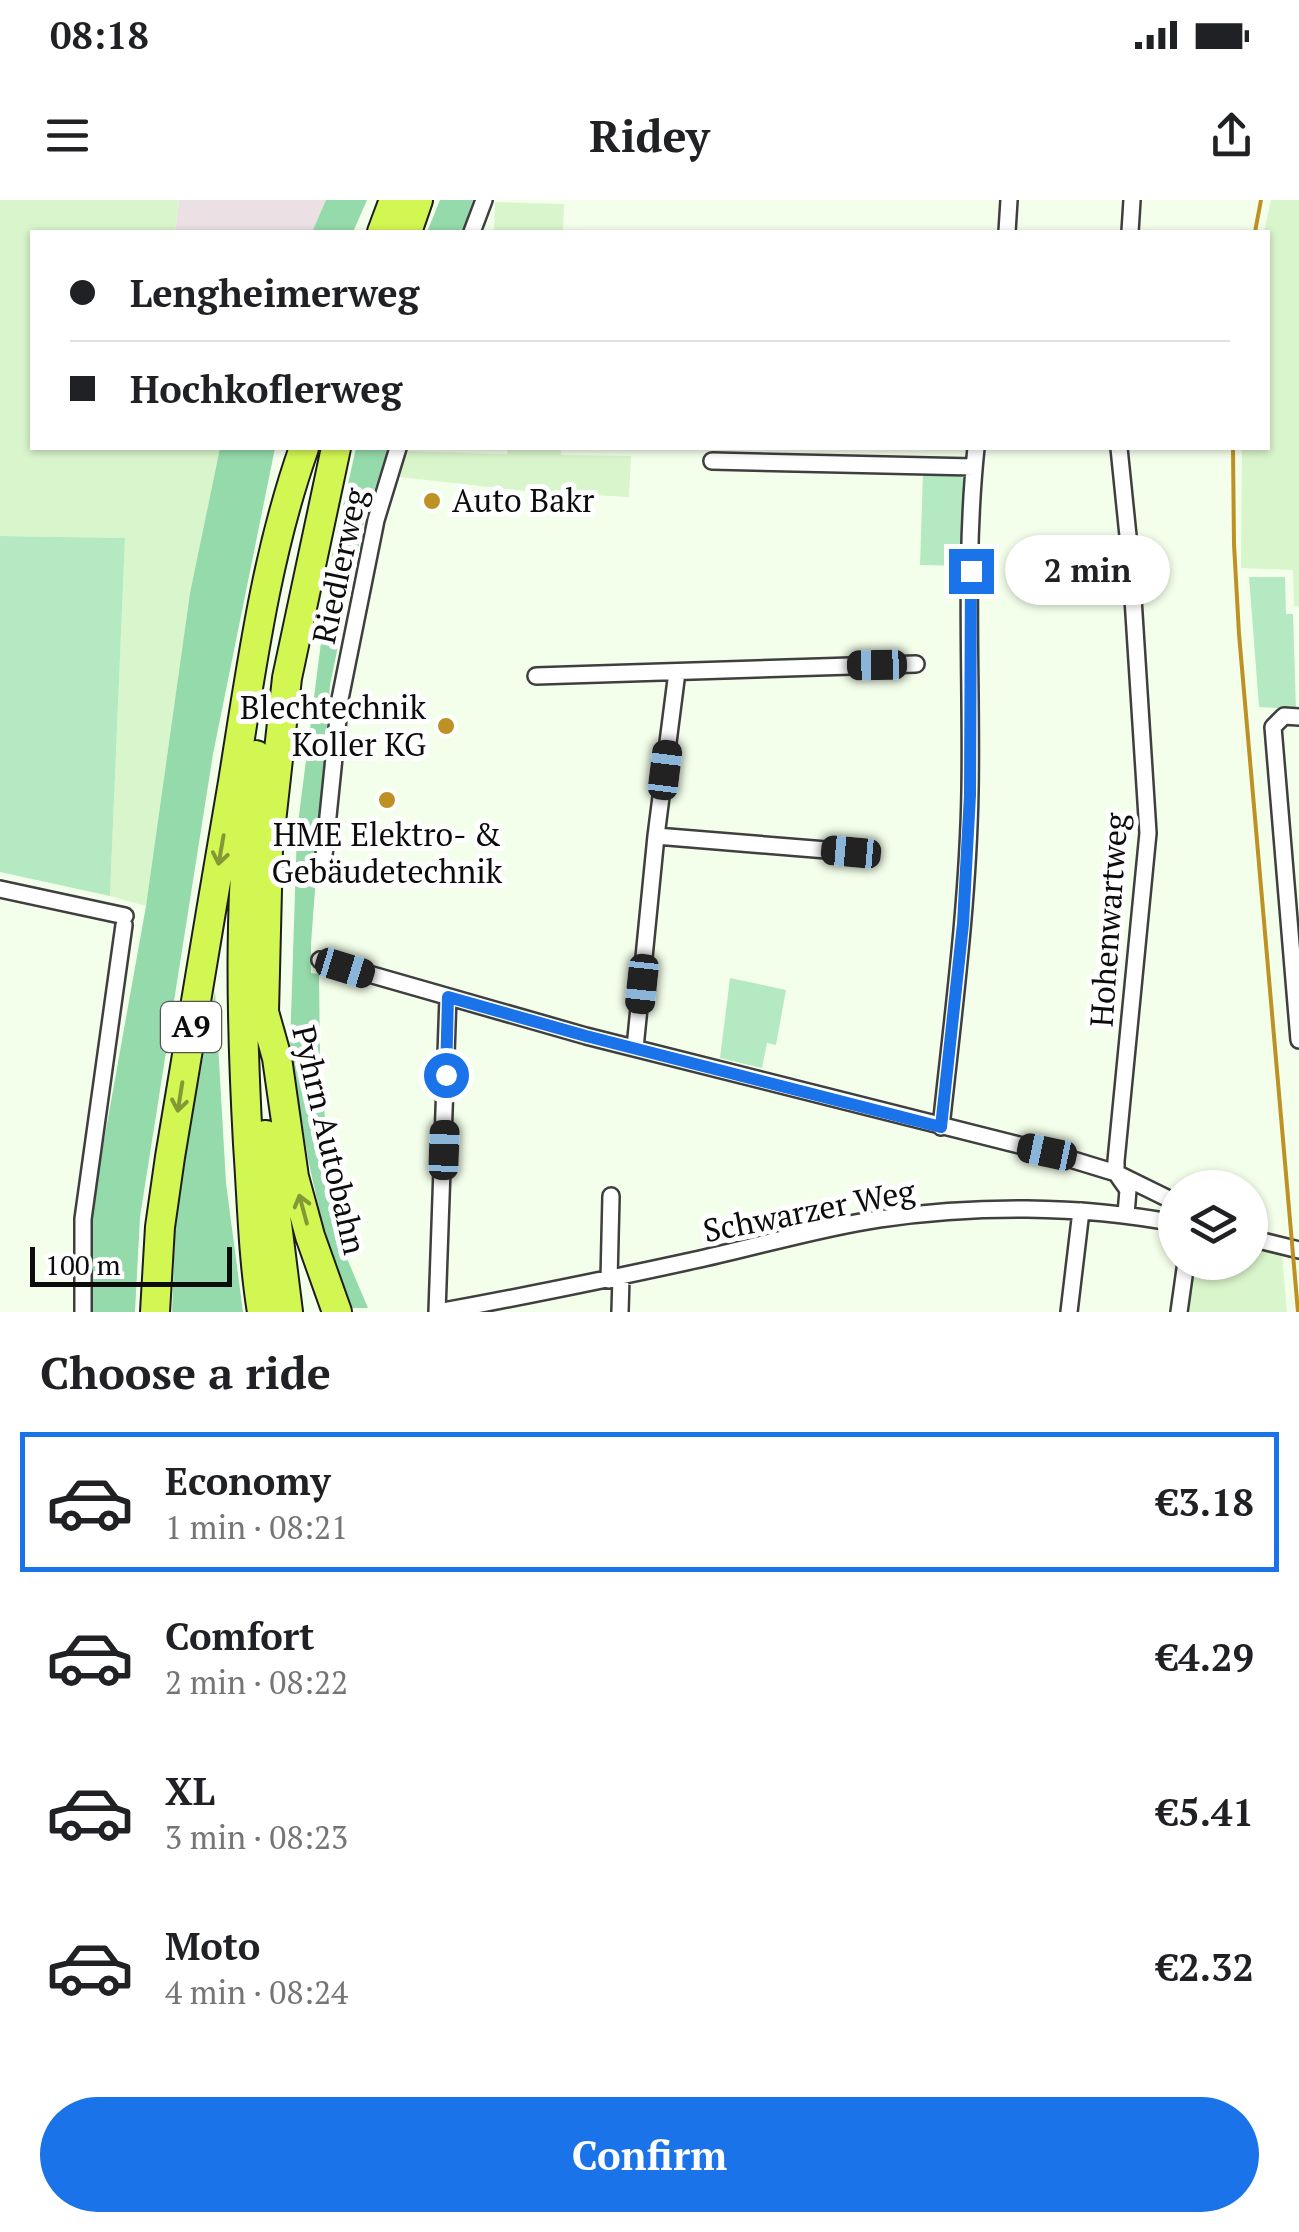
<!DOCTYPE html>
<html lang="en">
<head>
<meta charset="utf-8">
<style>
	body { margin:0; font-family:"PT Serif",serif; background:#f2f2f2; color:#202124; height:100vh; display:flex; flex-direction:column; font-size:38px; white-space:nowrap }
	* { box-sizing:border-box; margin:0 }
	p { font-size:32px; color:#757577 }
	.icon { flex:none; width:55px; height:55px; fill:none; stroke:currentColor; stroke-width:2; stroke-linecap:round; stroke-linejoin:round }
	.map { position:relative; height:1112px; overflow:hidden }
	.panel { display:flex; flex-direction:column; background:#fff; flex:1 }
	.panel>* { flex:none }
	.guide { position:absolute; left:30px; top:30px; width:1240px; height:220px; border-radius:0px; box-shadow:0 2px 8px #0004; display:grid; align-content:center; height:220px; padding:0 40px; background:#fff }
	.fabs { position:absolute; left:1158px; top:970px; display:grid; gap:20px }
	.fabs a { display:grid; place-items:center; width:110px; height:110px; border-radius:50%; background:#fff; box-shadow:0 2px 8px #0004; font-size:50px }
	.scale { position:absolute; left:30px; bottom:25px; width:202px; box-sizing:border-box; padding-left:10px; border:5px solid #0c0c0c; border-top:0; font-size:28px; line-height:35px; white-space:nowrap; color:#0c0c0c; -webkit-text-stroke:8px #fff; paint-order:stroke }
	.end { position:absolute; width:45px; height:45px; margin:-22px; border:12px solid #1a73e8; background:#fff; box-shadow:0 0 0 5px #fff }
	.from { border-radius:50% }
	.bubble { position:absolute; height:70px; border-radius:35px; background:#fff; box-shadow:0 2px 8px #0004; font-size:32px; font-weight:700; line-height:70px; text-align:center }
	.car { position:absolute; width:30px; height:60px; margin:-30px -15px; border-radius:12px; box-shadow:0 0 8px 2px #0007; background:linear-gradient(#222 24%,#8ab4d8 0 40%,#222 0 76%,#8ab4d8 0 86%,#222 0) }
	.guide b { display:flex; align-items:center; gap:35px; height:95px; font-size:38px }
	.guide b+b { border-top:2px solid #e0e0e0 }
	.guide i { width:25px; height:25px; background:#202124 }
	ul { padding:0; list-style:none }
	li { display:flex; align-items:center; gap:30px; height:140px; margin:0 20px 15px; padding:0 20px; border:5px solid transparent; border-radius:0px }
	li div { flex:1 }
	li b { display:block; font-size:38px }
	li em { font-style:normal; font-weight:700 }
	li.active { border-color:#1a73e8 }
	li>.icon { width:90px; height:90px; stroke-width:1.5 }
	h2 { padding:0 40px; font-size:45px; line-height:120px }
	.primary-button { display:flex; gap:20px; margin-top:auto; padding:20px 40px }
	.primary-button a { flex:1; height:115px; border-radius:60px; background:#1a73e8; color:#fff; font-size:40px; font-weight:700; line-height:115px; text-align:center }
	.status { display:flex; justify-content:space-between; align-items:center; height:70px; padding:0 50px; background:#fff; direction:ltr }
	.status svg { height:28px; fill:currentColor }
	header { display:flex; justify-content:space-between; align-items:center; height:130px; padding:0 40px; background:#fff; font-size:45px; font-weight:700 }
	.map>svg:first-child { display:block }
</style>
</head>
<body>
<div class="status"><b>08:18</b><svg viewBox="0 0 49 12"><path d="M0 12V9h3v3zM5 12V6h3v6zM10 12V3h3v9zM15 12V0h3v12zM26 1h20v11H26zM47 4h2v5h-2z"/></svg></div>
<header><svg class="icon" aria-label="menu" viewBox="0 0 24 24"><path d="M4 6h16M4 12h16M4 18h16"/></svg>Ridey<svg class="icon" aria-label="share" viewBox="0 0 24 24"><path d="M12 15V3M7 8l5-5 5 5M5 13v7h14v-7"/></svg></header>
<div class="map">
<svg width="1299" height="1112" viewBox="0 0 1299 1112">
	<rect width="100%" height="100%" fill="#f4ffeb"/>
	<path fill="#ebe0e4" d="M 179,0 L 326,0 L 312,32 L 175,32 Z"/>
	<path fill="#d9f5cb" d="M 0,0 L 179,0 L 175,32 L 32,32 L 32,248 L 220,248 L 190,393 L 146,706 L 110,696 L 125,338 L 0,336 Z
		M 1271,0 L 1299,0 L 1299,406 L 1294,406 L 1293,370 L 1241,368 L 1242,248 L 1268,248 L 1268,32 L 1264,32 Z
		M 495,2 L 564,4 L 563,32 L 494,32 Z
		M 508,248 L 561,248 L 561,255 L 631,256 L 629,297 L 535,292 L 400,277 L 404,251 L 507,254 Z
		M 1250,1047 L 1282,1055 L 1287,1112 L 1185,1112 L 1192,1063 L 1250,1062 Z"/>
	<path fill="#b5e9c2" d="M 923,273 L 958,275 L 963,278 L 964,366 L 920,365 Z
		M 0,336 L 125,338 L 110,696 L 0,672 Z
		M 1249,377 L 1285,377 L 1286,414 L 1293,414 L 1296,509 L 1259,507 Z
		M 730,778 L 786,790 L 776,845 L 767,843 L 762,868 L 720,858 Z"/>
	<path fill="#94daaa" d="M 326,0 L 367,0 L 353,32 L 312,32 Z
		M 440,0 L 473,0 L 462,32 L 427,32 Z
		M 220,248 L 275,248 L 213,554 L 140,1017 L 135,1112 L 90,1112 L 88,1030 L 146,706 L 190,393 Z
		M 356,248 L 388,248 L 363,325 L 330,485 L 311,744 L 311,773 L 319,774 L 320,858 L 329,966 L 340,1042 L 368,1108 L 346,1108 L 329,1054 L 308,959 L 290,847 L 297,631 L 332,356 Z
		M 215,791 L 226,983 L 243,1112 L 172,1112 L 176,1004 Z"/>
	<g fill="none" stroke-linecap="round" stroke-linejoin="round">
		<defs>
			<path id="street" d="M 472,32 L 484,0
				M 1007,32 L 1009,0
				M 1130,32 L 1132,0
				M 1119,248 L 1131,365
				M 712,261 L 974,267
				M 677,472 L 656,636 L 851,652
				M 536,476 L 916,464
				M 1299,517 L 1284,516 L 1273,527 L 1299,840
				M 322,675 L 340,499 L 376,320 L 398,248
				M 0,689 L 125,716
				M 320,760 L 586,836 L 1047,952 L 1116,973 L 1175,1002
				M 635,848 L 656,636
				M 941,927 C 953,815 968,704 970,591 C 972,477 964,361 976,248
				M 1126,1014 L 1128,990 L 1116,973 L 1116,961 L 1148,633 L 1131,367
				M 1250,1038 L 1299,1050
				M 609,1080 L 611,996
				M 83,1112 L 83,1019 L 124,725
				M 437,1112 L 448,797
				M 438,1112 C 526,1096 613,1078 700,1059 C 759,1046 819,1028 879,1019 C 975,1005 1079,1005 1175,1023
				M 620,1112 L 621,1077
				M 1069,1112 L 1081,1011
				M 1179,1112 L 1186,1062"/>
			<path id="highway" d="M 382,32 L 394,0
				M 407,32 L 418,0
				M 336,248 L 287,478 L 268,649 L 264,812 L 277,858 L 294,977 L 310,1036 L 337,1112
				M 256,555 C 238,683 241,815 248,944 C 252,1000 253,1057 262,1112
				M 266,935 L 288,1112
				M 155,1112 L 160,1027 L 170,957 C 190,831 212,707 233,582 C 251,470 266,355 304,248"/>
		</defs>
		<use href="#street" stroke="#3f3f3f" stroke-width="20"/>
		<use href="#highway" stroke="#1d1d1d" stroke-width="32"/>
		<use href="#street" stroke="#fff" stroke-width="15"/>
		<use href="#highway" stroke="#d2f652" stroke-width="28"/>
		<path stroke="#bd9123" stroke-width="4" d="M 1255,32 L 1261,0
			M 1233,248 L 1234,344 L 1239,434 L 1298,1112"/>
	</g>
	<defs><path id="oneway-shaft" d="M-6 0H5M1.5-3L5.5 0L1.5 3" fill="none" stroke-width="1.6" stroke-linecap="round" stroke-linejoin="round" transform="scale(2.5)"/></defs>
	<g stroke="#839836">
		<use href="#oneway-shaft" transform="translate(221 650) rotate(100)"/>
		<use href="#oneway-shaft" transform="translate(180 897) rotate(99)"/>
		<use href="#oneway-shaft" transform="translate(303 1009) rotate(-105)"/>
	</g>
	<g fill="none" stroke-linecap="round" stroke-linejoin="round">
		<path stroke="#1a73e8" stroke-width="12" d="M 446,875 L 448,797 L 586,836 L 941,927 L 963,724 L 970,595 L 971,371"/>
	</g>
	<g fill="#bd9123" stroke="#fff" stroke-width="4">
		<circle cx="432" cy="301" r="10"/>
		<circle cx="446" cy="526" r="10"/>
		<circle cx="387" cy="600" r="10"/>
	</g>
	<g text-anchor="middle" stroke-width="10" stroke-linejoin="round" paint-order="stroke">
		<rect fill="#fff" stroke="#555" stroke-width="2.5" x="161" y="802" width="60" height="50" rx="8"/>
		<g font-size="30" font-weight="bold" fill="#0c0c0c">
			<text x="191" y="837">A9</text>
		</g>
		<g font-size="32" fill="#0c0c0c" stroke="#fff" text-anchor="start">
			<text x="452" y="312">Auto Bakr</text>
			<text x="426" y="519" text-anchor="end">Blechtechnik<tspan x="426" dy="37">Koller KG</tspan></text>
			<text x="387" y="646" text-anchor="middle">HME Elektro- &amp;<tspan x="387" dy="37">Gebäudetechnik</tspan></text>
		</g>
		<g font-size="32" fill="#0c0c0c" stroke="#fff">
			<text transform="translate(340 366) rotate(-78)" y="11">Riedlerweg</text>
			<text transform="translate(1109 720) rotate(-86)" y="11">Hohenwartweg</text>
			<text transform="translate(329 940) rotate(77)" y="11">Pyhrn Autobahn</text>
			<text transform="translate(809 1011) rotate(-11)" y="11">Schwarzer Weg</text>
		</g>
	</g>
</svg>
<div class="fabs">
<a><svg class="icon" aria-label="layers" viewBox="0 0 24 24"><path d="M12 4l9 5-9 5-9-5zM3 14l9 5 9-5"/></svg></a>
</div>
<div class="scale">100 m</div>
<i class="end from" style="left:446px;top:875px"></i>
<i class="end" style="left:971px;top:371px"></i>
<div class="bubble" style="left:1005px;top:335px;width:165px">2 min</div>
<i class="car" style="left:877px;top:465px;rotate:269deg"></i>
<i class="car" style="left:665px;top:570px;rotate:7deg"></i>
<i class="car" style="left:851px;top:652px;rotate:275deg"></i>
<i class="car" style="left:345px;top:768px;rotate:107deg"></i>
<i class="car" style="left:642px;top:784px;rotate:186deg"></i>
<i class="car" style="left:444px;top:950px;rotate:2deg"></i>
<i class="car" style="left:1047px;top:952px;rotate:282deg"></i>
<div class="guide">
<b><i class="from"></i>Lengheimerweg</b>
<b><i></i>Hochkoflerweg</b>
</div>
</div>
<section class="panel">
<h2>Choose a ride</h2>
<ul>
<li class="active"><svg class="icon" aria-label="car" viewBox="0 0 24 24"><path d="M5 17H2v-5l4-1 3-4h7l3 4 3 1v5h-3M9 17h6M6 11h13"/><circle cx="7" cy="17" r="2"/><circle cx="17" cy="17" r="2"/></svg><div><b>Economy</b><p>1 min · 08:21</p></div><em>€3.18</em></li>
<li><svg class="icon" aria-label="car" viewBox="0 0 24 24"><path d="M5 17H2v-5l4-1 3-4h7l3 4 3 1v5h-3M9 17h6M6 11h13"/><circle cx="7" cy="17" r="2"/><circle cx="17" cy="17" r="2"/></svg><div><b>Comfort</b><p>2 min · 08:22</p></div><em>€4.29</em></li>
<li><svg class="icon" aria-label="car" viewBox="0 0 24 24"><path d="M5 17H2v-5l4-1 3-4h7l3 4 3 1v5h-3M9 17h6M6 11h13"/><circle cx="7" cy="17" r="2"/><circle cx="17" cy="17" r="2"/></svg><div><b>XL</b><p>3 min · 08:23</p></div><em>€5.41</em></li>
<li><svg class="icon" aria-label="car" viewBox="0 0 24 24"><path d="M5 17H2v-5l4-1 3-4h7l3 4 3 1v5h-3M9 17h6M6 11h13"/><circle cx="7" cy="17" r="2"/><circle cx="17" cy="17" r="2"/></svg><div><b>Moto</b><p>4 min · 08:24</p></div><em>€2.32</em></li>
</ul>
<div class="primary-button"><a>Confirm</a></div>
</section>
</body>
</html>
